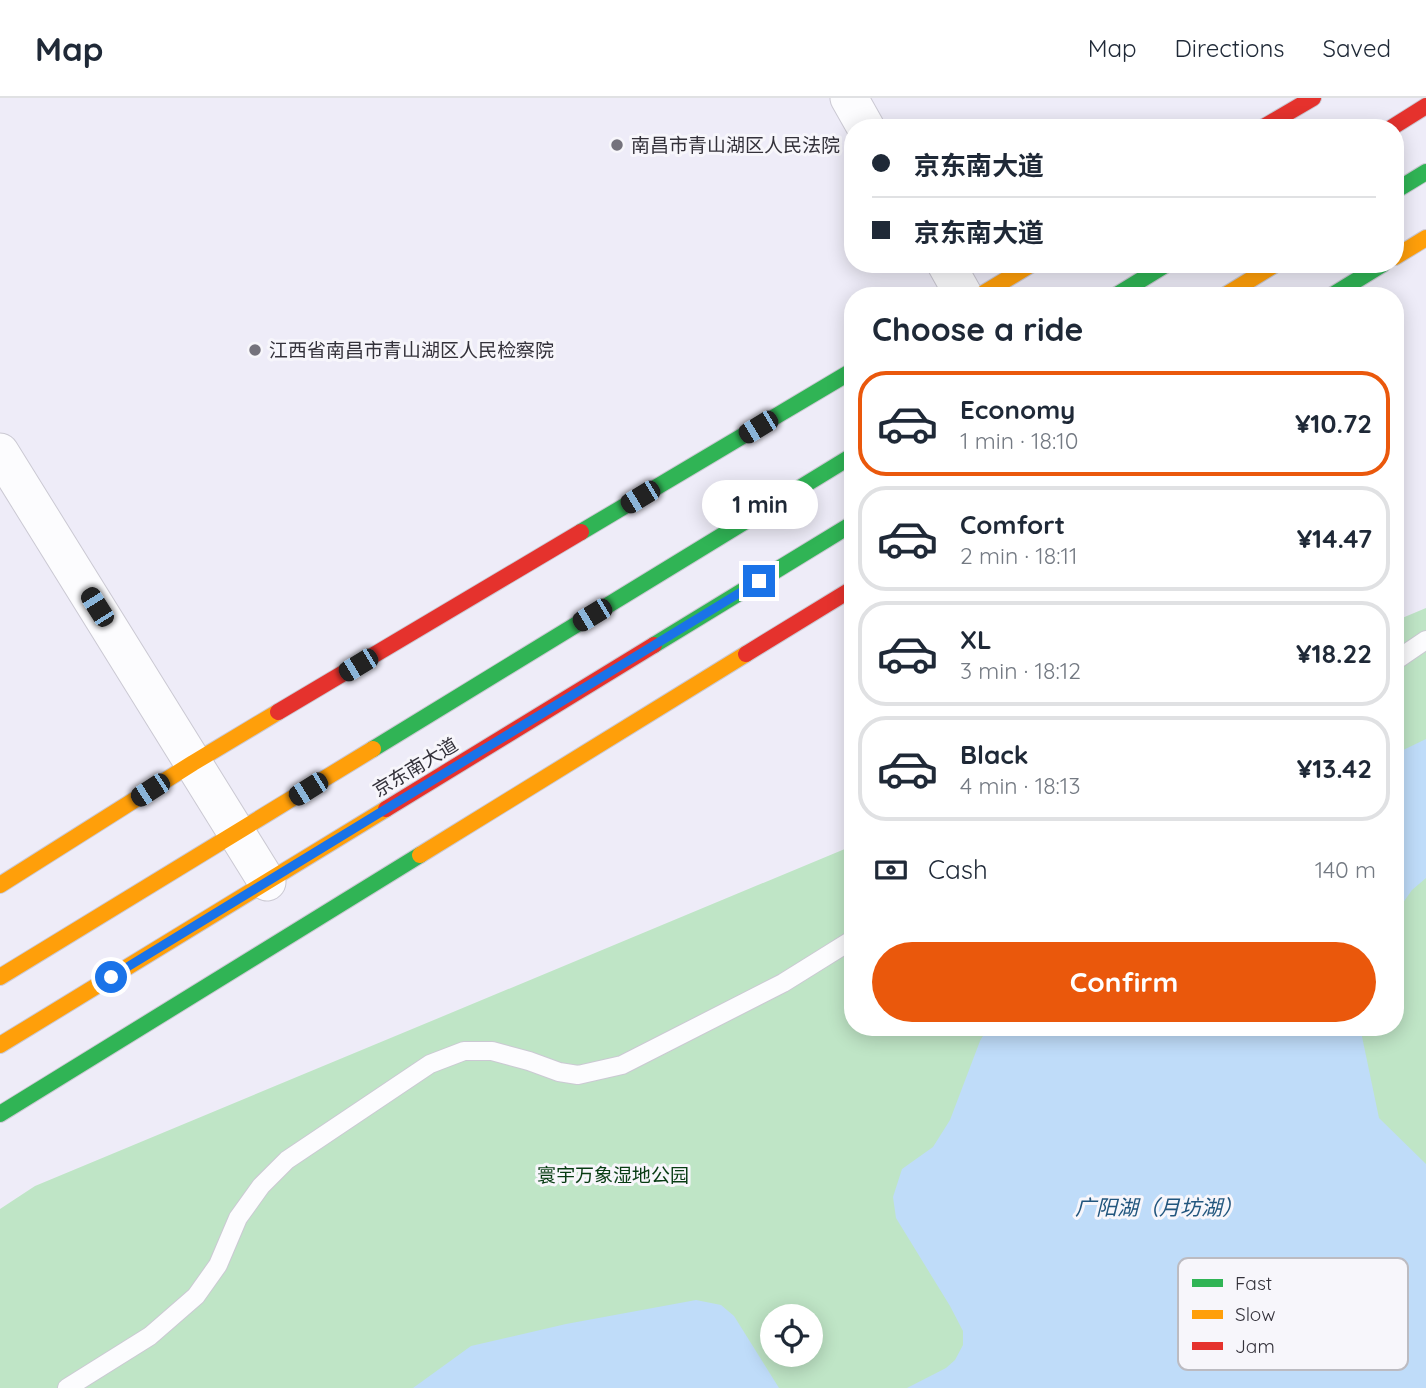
<!DOCTYPE html>
<html lang="en">
<head>
<meta charset="utf-8">
<style>
	body { margin:0; font-family:Quicksand,"Noto Sans SC",sans-serif; background:#f6f6f7; color:#1f2937; height:100vh; display:flex; flex-direction:column; font-size:26px; white-space:nowrap }
	* { box-sizing:border-box; margin:0 }
	p { font-size:23px; color:#747a83 }
	.icon { flex:none; width:38px; height:38px; fill:none; stroke:currentColor; stroke-width:2; stroke-linecap:round; stroke-linejoin:round }
	.map { position:relative; flex:1; overflow:hidden }
	.sheet { position:absolute; left:844px; top:189px; width:560px; height:749px; display:flex; flex-direction:column; background:#fff; border-radius:28px; box-shadow:0 4px 18px #0003 }
	.sheet>* { flex:none }
	.hud { position:absolute; left:844px; top:21px; width:560px; height:154px; border-radius:28px; box-shadow:0 4px 18px #0003; display:grid; align-content:center; height:154px; padding:0 28px; background:#fff }
	.controls { position:absolute; left:760px; top:1206px; display:grid; gap:14px }
	.controls a { display:grid; place-items:center; width:63px; height:63px; border-radius:50%; background:#fff; box-shadow:0 4px 18px #0003; font-size:35px }
	.end { position:absolute; width:32px; height:32px; margin:-16px; border:9px solid #1a73e8; background:#fff; box-shadow:0 0 0 4px #fff }
	.from { border-radius:50% }
	.bubble { position:absolute; height:49px; border-radius:24px; background:#fff; box-shadow:0 4px 18px #0003; font-size:23px; font-weight:700; line-height:49px; text-align:center }
	.car { position:absolute; width:21px; height:42px; margin:-21px -10px; border-radius:9px; box-shadow:0 0 5px 2px #0007; background:linear-gradient(#222 24%,#8ab4d8 0 40%,#222 0 76%,#8ab4d8 0 86%,#222 0) }
	.hud b { display:flex; align-items:center; gap:24px; height:66px; font-size:26px }
	.hud b+b { border-top:2px solid #e0e1e3 }
	.hud i { width:18px; height:18px; background:#1f2937 }
	ul { padding:0; list-style:none }
	li { display:flex; align-items:center; gap:21px; height:105px; margin:0 14px 10px; padding:0 14px; border:4px solid #e0e1e3; border-radius:28px }
	li div { flex:1 }
	li b { display:block; font-size:26px }
	li em { font-style:normal; font-weight:700 }
	li.active { border-color:#ea580c }
	li>.icon { width:63px; height:63px; stroke-width:1.5 }
	h2 { padding:0 28px; font-size:32px; line-height:84px }
	.pay { display:flex; align-items:center; gap:18px; height:77px; padding:0 28px; font-size:26px }
	.pay p { margin-inline-start:auto }
	.cta { display:flex; gap:14px; margin-top:auto; padding:14px 28px }
	.cta a { flex:1; height:80px; border-radius:42px; background:#ea580c; color:#fff; font-size:28px; font-weight:700; line-height:80px; text-align:center }
	header { display:flex; align-items:center; gap:42px; box-sizing:border-box; height:98px; padding:0 35px; background:#fff; border-bottom:2px solid #e0e1e3 }
	header strong { font-size:33px }
	nav { display:flex; gap:38px; margin-inline-start:auto; font-size:24px }
	.map>svg:first-child { display:block }
</style>
</head>
<body>
<header>
<strong>Map</strong>
<nav><a>Map</a><a>Directions</a><a>Saved</a></nav>
</header>
<div class="map">
<svg width="1426" height="1290" viewBox="0 0 1426 1290">
	<rect width="100%" height="100%" fill="#eeecf8"/>
	<path fill="#bfe5c6" fill-rule="evenodd" d="M 1426,510 L 1426,1290 L 0,1290 L 0,1111 L 35,1088 L 852,748 L 852,929 L 1395,929 L 1395,523 ZM 772,1218 L 810,1218 L 810,1256 L 772,1256 Z"/>
	<path fill="#bfdcf9" d="M 1426,641 L 1426,780 L 1412,792 L 1395,816 L 1395,656 Z
		M 988,929 L 1360,929 L 1379,1020 L 1426,1066 L 1426,1290 L 907,1290 L 946,1270 L 955,1262 L 963,1247 L 963,1233 L 950,1208 L 896,1120 L 893,1099 L 902,1071 L 933,1049 L 950,1022 L 980,943 Z
		M 696,1202 L 721,1207 L 734,1218 L 779,1290 L 413,1290 L 471,1248 L 566,1226 Z"/>
	<g fill="none" stroke-linecap="round" stroke-linejoin="round">
		<defs>
			<path id="lane" d="M 1395,563 L 1426,542
				M 67,1290 L 150,1238 L 196,1198 L 218,1167 L 238,1120 L 261,1088 L 287,1062 L 430,966 L 464,953 L 492,953 L 529,963 L 559,974 L 578,977 L 622,967 L 783,885 L 852,842"/>
			<path id="street" d="M 849,0 L 866,30
				M 946,166 L 964,198
				M 0,354 L 267,784"/>
			<path id="fast" d="M 1395,93 L 1426,74
				M 1115,198 L 1167,166
				M 1331,198 L 1383,166
				M 581,434 L 852,273
				M 654,547 L 852,426
				M 373,651 L 852,358
				M 0,1016 L 420,757"/>
			<path id="slow" d="M 1395,159 L 1426,140
				M 979,198 L 1032,166
				M 1224,198 L 1276,166
				M 420,757 L 746,556
				M 0,787 L 193,665 L 278,614
				M 0,879 L 373,651
				M 0,947 L 386,711"/>
			<path id="jam" d="M 1262,30 L 1313,0
				M 1391,30 L 1426,8
				M 746,556 L 852,491
				M 278,614 L 581,434
				M 386,711 L 654,547"/>
		</defs>
		<use href="#lane" stroke="#cbc9d3" stroke-width="20"/>
		<use href="#street" stroke="#cbc9d3" stroke-width="39"/>
		<use href="#fast" stroke="#cbc9d3" stroke-width="18"/>
		<use href="#slow" stroke="#cbc9d3" stroke-width="18"/>
		<use href="#jam" stroke="#cbc9d3" stroke-width="18"/>
		<use href="#lane" stroke="#fcfcfe" stroke-width="18"/>
		<use href="#street" stroke="#fcfcfe" stroke-width="37"/>
		<use href="#fast" stroke="#30b455" stroke-width="16"/>
		<use href="#slow" stroke="#ff9f0a" stroke-width="16"/>
		<use href="#jam" stroke="#e5322d" stroke-width="16"/>
	</g>
	<g fill="none" stroke-linecap="round" stroke-linejoin="round">
		<path stroke="#1a73e8" stroke-width="9" d="M 111,879 L 759,483"/>
	</g>
	<g fill="#74727c" stroke="#f7f6fb" stroke-width="2.5">
		<circle cx="617" cy="47" r="7"/>
		<circle cx="255" cy="252" r="7"/>
	</g>
	<g text-anchor="middle" stroke-width="6" stroke-linejoin="round" paint-order="stroke">
		<g font-size="19" fill="#33313a" stroke="#f7f6fb" text-anchor="start">
			<text x="631" y="54">南昌市青山湖区人民法院</text>
			<text x="269" y="259">江西省南昌市青山湖区人民检察院</text>
		</g>
		<g font-size="19" fill="#33313a" stroke="#f7f6fb">
			<text transform="translate(415 669) rotate(-31)" y="7">京东南大道</text>
		</g>
		<g font-size="19" fill="#083c13" stroke="#f7f6fb">
			<text x="613" y="1084">寰宇万象湿地公园</text>
		</g>
		<g font-size="21" font-style="italic" fill="#22567e" stroke="#f7f6fb">
			<text x="1159" y="1117">广阳湖（月坊湖）</text>
		</g>
	</g>
	<rect x="1178" y="1160" width="230" height="112" rx="10" fill="#f7f6fb" stroke="#bcbbc1" stroke-width="2"/>
	<rect x="1192" y="1181" width="31" height="8" fill="#30b455"/>
	<rect x="1192" y="1212" width="31" height="9" fill="#ff9f0a"/>
	<rect x="1192" y="1244" width="31" height="8" fill="#e5322d"/>
	<g font-size="19" fill="#33313a">
		<text x="1235" y="1192">Fast</text>
		<text x="1235" y="1223">Slow</text>
		<text x="1235" y="1255">Jam</text>
	</g>
</svg>
<div class="controls">
<a><svg class="icon" aria-label="locate" viewBox="0 0 24 24"><circle cx="12" cy="12" r="6"/><path d="M12 2v4M12 18v4M2 12h4M18 12h4"/></svg></a>
</div>
<i class="end from" style="left:111px;top:879px"></i>
<i class="end" style="left:759px;top:483px"></i>
<div class="bubble" style="left:702px;top:382px;width:116px">1 min</div>
<i class="car" style="left:758px;top:329px;rotate:239deg"></i>
<i class="car" style="left:640px;top:399px;rotate:239deg"></i>
<i class="car" style="left:97px;top:509px;rotate:328deg"></i>
<i class="car" style="left:592px;top:517px;rotate:239deg"></i>
<i class="car" style="left:358px;top:567px;rotate:239deg"></i>
<i class="car" style="left:308px;top:691px;rotate:238deg"></i>
<i class="car" style="left:150px;top:692px;rotate:237deg"></i>
<div class="hud">
<b><i class="from"></i>京东南大道</b>
<b><i></i>京东南大道</b>
</div>
<section class="sheet">
<h2>Choose a ride</h2>
<ul>
<li class="active"><svg class="icon" aria-label="car" viewBox="0 0 24 24"><path d="M5 17H2v-5l4-1 3-4h7l3 4 3 1v5h-3M9 17h6M6 11h13"/><circle cx="7" cy="17" r="2"/><circle cx="17" cy="17" r="2"/></svg><div><b>Economy</b><p>1 min · 18:10</p></div><em>¥10.72</em></li>
<li><svg class="icon" aria-label="car" viewBox="0 0 24 24"><path d="M5 17H2v-5l4-1 3-4h7l3 4 3 1v5h-3M9 17h6M6 11h13"/><circle cx="7" cy="17" r="2"/><circle cx="17" cy="17" r="2"/></svg><div><b>Comfort</b><p>2 min · 18:11</p></div><em>¥14.47</em></li>
<li><svg class="icon" aria-label="car" viewBox="0 0 24 24"><path d="M5 17H2v-5l4-1 3-4h7l3 4 3 1v5h-3M9 17h6M6 11h13"/><circle cx="7" cy="17" r="2"/><circle cx="17" cy="17" r="2"/></svg><div><b>XL</b><p>3 min · 18:12</p></div><em>¥18.22</em></li>
<li><svg class="icon" aria-label="car" viewBox="0 0 24 24"><path d="M5 17H2v-5l4-1 3-4h7l3 4 3 1v5h-3M9 17h6M6 11h13"/><circle cx="7" cy="17" r="2"/><circle cx="17" cy="17" r="2"/></svg><div><b>Black</b><p>4 min · 18:13</p></div><em>¥13.42</em></li>
</ul>
<div class="pay"><svg class="icon" aria-label="cash" viewBox="0 0 24 24"><path d="M3 7h18v10H3z"/><circle cx="12" cy="12" r="2"/></svg>Cash<p>140 m</p></div>
<div class="cta"><a>Confirm</a></div>
</section>
</div>
</body>
</html>
